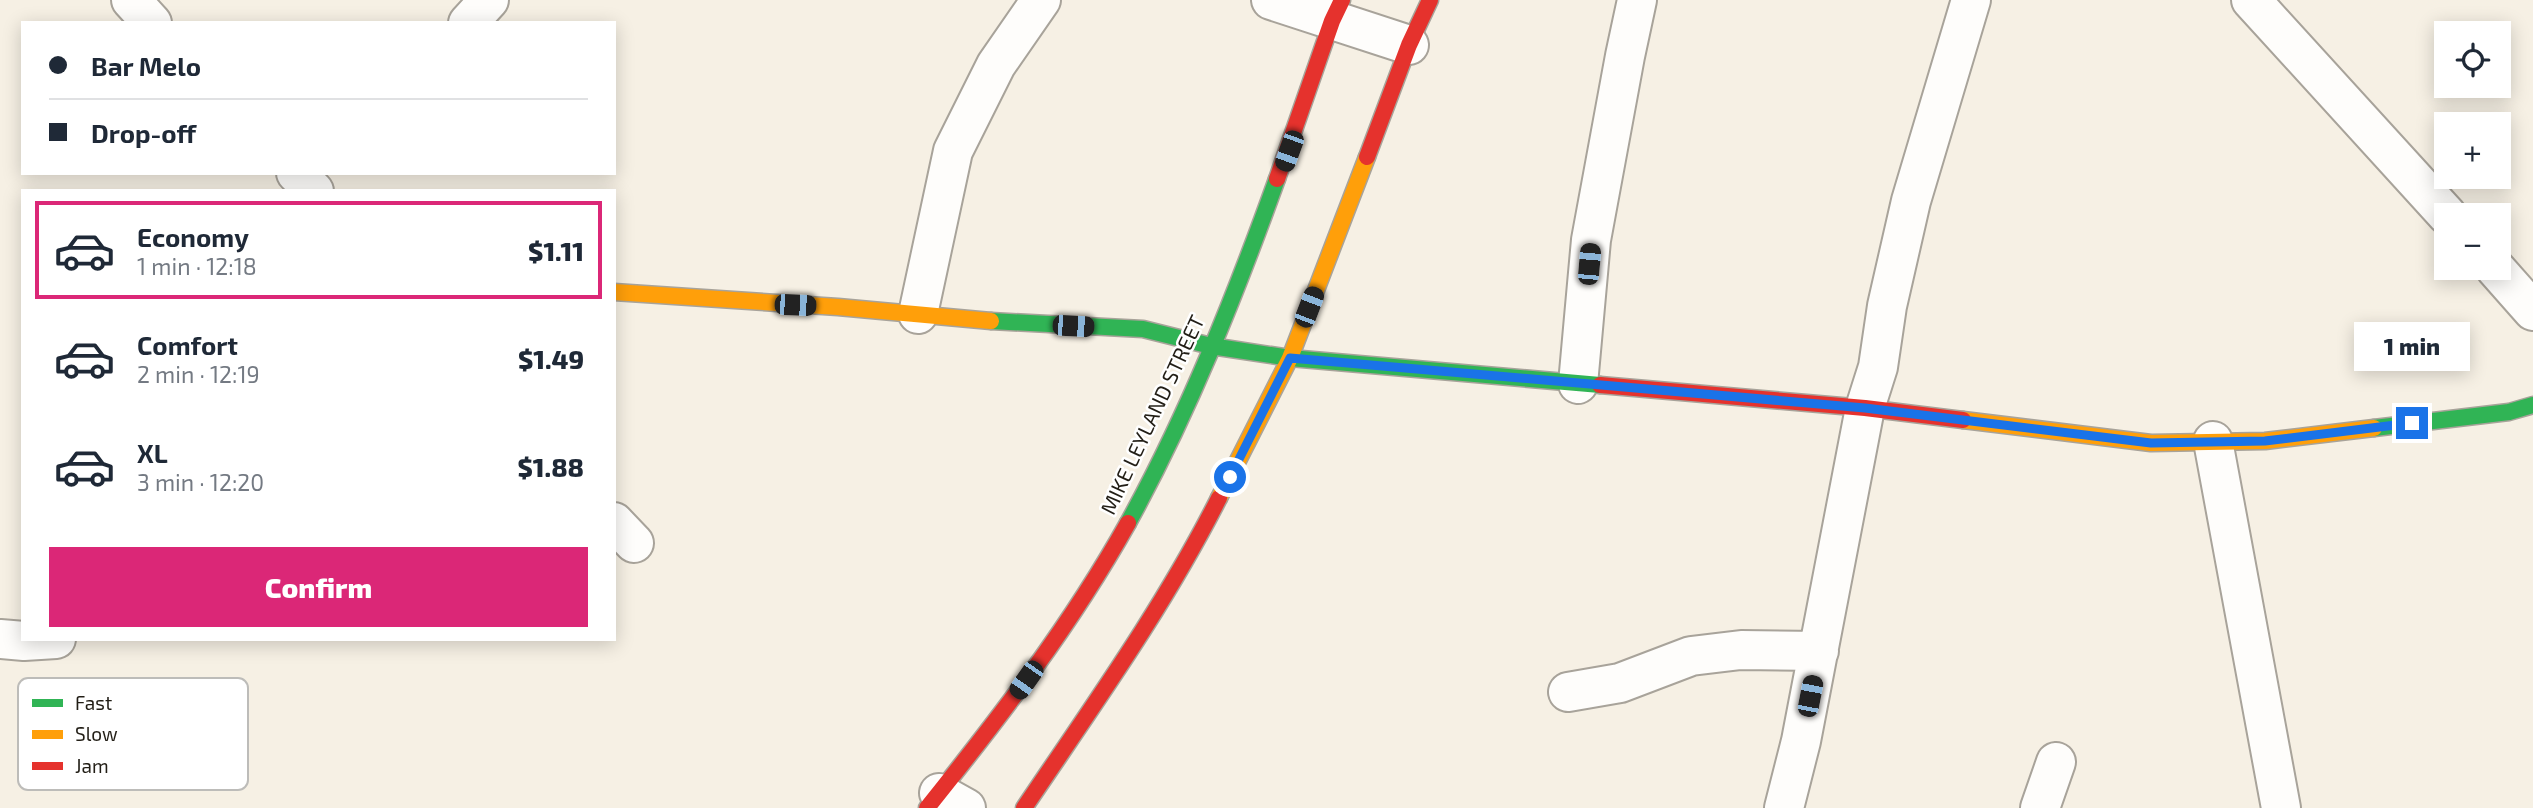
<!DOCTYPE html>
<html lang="en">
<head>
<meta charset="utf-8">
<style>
	body { margin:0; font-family:"Exo 2",sans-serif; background:#f2f2f3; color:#1f2937; height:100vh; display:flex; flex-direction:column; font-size:26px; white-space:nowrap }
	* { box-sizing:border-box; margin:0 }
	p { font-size:23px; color:#747a83 }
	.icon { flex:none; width:38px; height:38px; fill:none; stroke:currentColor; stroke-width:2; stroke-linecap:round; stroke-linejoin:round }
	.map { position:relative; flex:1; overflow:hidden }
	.details { position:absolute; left:21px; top:189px; width:595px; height:452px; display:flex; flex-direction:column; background:#fff; border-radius:0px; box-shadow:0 4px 18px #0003 }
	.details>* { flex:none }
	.hud { position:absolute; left:21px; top:21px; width:595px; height:154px; border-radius:0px; box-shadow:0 4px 18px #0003; display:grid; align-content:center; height:154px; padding:0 28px; background:#fff }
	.controls { position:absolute; left:2434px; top:21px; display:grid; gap:14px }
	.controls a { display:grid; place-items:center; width:77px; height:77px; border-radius:0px; background:#fff; box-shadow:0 4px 18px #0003; font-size:35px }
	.end { position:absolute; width:32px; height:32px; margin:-16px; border:9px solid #1a73e8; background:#fff; box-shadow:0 0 0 4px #fff }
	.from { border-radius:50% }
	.bubble { position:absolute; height:49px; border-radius:0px; background:#fff; box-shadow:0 4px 18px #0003; font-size:23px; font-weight:800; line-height:49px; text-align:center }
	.car { position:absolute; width:21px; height:42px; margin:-21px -10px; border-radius:9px; box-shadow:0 0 5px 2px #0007; background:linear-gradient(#222 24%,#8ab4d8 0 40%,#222 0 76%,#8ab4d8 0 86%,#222 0) }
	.hud b { display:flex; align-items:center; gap:24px; height:66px; font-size:26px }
	.hud b+b { border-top:2px solid #e0e1e3 }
	.hud i { width:18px; height:18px; background:#1f2937 }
	ul { padding:12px 0 0; list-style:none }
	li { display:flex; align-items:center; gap:21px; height:98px; margin:0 14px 10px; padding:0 14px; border:4px solid transparent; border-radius:0px }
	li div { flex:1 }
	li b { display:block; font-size:26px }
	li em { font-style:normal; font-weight:800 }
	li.on { border-color:#db2777 }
	li>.icon { width:63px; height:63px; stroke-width:1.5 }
	.button { display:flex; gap:14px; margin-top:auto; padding:14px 28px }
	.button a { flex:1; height:80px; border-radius:0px; background:#db2777; color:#fff; font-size:28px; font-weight:800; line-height:80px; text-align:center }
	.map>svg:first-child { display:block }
</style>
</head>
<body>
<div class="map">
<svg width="2533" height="808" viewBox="0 0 2533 808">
	<rect width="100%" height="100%" fill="#f6f0e4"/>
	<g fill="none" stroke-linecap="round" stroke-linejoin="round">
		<defs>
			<path id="street" d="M 131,0 L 152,23
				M 1271,0 L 1409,45
				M 2251,0 L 2447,215
				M 468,23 L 489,0
				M 296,173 L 314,191
				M 2495,268 L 2533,311
				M 918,314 L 953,151 L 996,65 L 1041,0
				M 1578,384 L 1591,240 L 1625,56 L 1637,0
				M 2213,441 L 2281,808
				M 614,522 L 634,543
				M 0,639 L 24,641 L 56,639
				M 1568,692 L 1620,683 L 1691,656 L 1741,650 L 1819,651
				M 939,793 L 966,808
				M 1784,808 L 1801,741 L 1865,408 L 1878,367 L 1887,306 L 1911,201 L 1971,0
				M 2040,808 L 2056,762"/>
			<path id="fast" d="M 991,321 L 1143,329 L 1211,346 L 1290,358 L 1600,385
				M 2374,428 L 2509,412 L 2533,405
				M 1128,523 C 1188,414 1235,296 1277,179"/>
			<path id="slow" d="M 614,292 L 838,307 L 991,321
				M 1963,420 L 2151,443 L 2265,441 L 2374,428
				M 1219,498 L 1290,358 L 1367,157"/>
			<path id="jam" d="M 1367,157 L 1409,45 L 1430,0
				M 1277,179 L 1332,21 L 1342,0
				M 1600,385 L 1865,408 L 1963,420
				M 927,808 C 1000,717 1071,625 1128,523
				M 1024,808 C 1092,707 1164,607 1219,498"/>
		</defs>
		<use href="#street" stroke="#a8a39a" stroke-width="42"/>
		<use href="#fast" stroke="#a8a39a" stroke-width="19"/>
		<use href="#slow" stroke="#a8a39a" stroke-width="19"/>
		<use href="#jam" stroke="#a8a39a" stroke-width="19"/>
		<use href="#street" stroke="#fefdfb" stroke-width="38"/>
		<use href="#fast" stroke="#30b455" stroke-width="16"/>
		<use href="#slow" stroke="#ff9f0a" stroke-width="16"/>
		<use href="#jam" stroke="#e5322d" stroke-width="16"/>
	</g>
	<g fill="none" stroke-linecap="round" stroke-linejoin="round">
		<path stroke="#1a73e8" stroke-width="9" d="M 1230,477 L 1290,358 L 1865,408 L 2151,443 L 2265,441 L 2412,423"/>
	</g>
	<g text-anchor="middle" stroke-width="5" stroke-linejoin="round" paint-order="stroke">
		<g font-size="21" fill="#221e16" stroke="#fff">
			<text transform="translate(1153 415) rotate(-65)" y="7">MIKE LEYLAND STREET</text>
		</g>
	</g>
	<rect x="18" y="678" width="230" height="112" rx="10" fill="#fff" stroke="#bdbcb9" stroke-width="2"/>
	<rect x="32" y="699" width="31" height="8" fill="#30b455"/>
	<rect x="32" y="730" width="31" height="9" fill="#ff9f0a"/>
	<rect x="32" y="762" width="31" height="8" fill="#e5322d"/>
	<g font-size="19" fill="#221e16">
		<text x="75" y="710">Fast</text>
		<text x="75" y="741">Slow</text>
		<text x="75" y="773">Jam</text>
	</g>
</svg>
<div class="controls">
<a><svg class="icon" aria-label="locate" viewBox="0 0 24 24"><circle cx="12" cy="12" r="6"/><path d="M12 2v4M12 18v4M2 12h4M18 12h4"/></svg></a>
<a>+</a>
<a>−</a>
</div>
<i class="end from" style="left:1230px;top:477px"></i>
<i class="end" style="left:2412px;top:423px"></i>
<div class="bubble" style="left:2354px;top:322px;width:116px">1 min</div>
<i class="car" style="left:1289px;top:151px;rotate:200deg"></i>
<i class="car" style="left:1589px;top:264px;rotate:5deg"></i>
<i class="car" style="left:795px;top:305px;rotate:92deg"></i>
<i class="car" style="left:1309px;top:307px;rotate:21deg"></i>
<i class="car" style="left:1073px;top:326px;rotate:93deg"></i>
<i class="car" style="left:1026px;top:680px;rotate:215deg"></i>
<i class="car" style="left:1810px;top:696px;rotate:11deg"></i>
<div class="hud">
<b><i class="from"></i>Bar Melo</b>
<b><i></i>Drop-off</b>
</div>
<section class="details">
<ul>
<li class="on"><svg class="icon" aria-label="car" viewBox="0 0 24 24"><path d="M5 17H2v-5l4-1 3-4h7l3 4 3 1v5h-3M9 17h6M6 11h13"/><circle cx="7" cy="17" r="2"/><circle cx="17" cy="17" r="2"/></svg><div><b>Economy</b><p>1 min · 12:18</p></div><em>$1.11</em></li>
<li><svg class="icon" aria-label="car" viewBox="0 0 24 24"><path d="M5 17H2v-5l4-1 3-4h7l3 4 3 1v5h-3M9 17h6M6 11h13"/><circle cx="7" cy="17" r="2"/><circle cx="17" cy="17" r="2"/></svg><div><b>Comfort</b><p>2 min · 12:19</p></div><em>$1.49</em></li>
<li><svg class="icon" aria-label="car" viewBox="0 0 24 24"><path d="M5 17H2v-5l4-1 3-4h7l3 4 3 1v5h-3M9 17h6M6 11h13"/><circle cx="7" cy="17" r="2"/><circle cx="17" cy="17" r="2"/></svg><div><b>XL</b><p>3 min · 12:20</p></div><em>$1.88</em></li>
</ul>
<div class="button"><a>Confirm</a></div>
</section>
</div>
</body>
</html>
